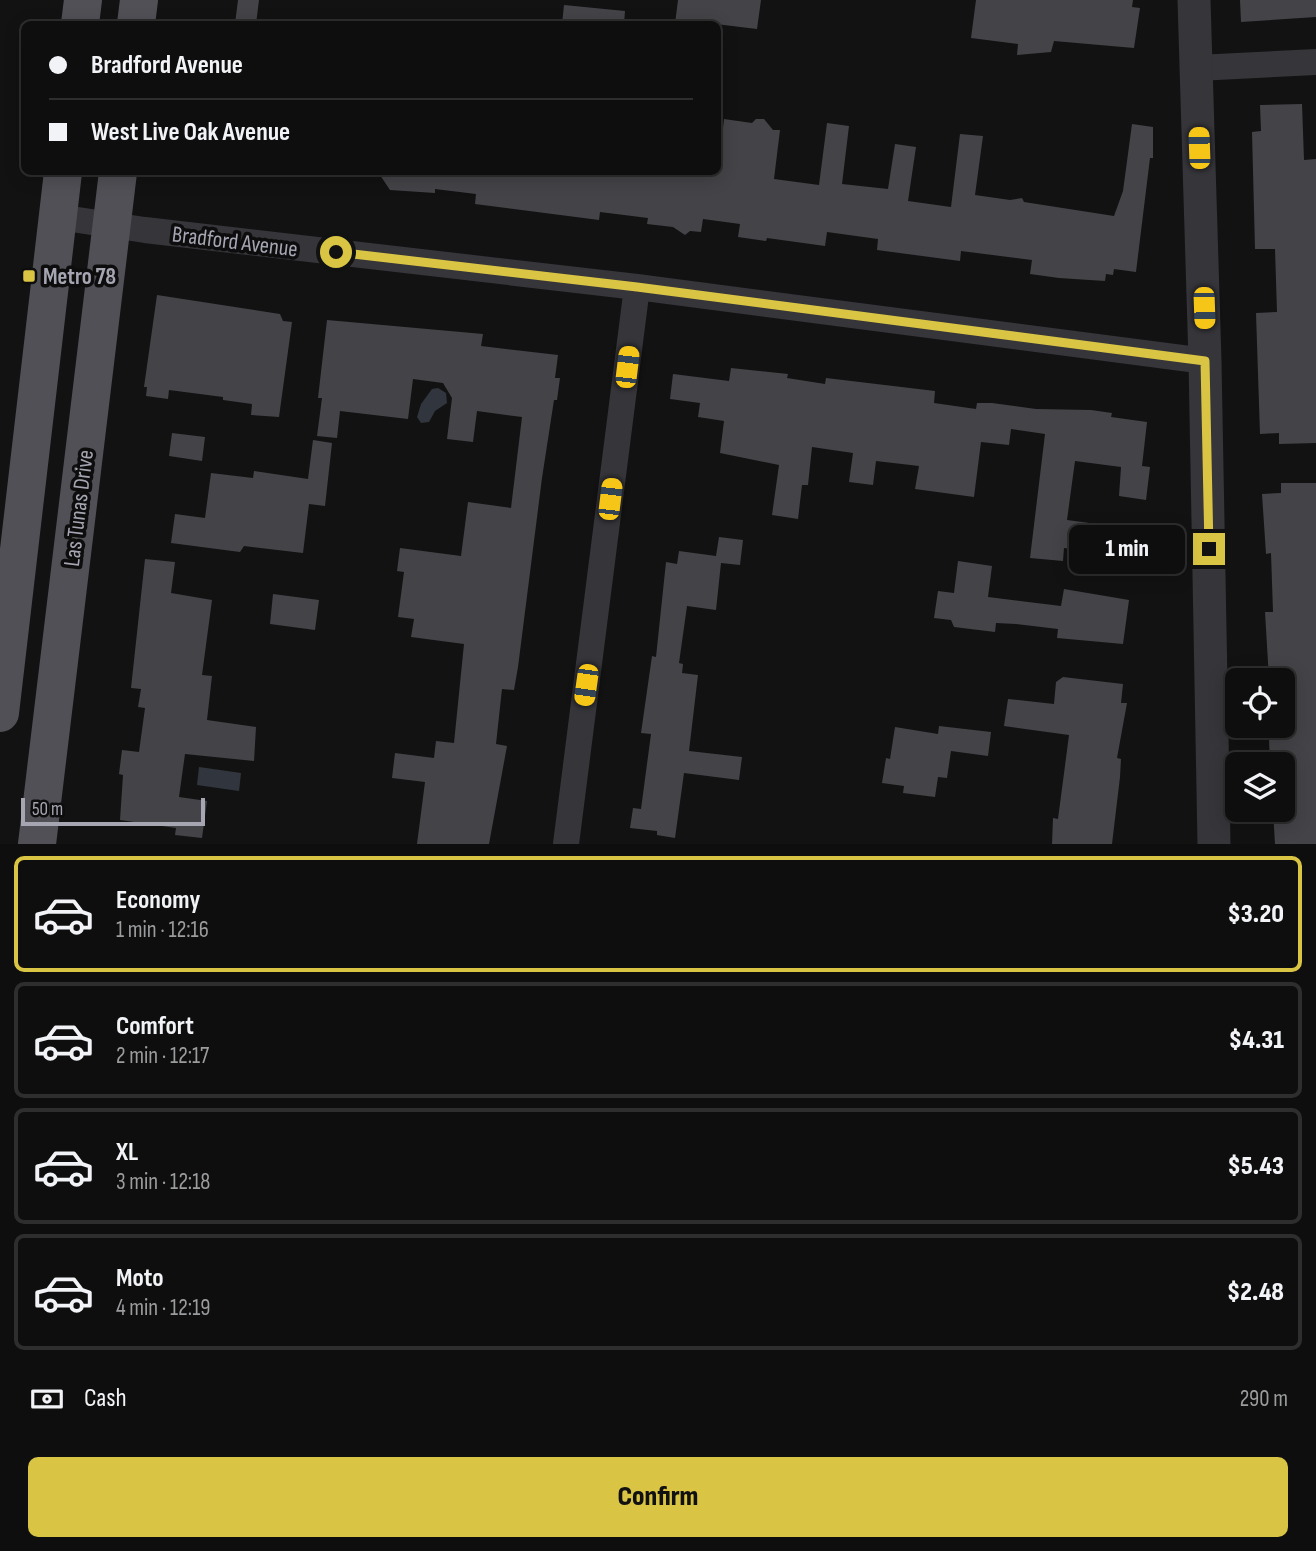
<!DOCTYPE html>
<html lang="en">
<head>
<meta charset="utf-8">
<style>
	body { margin:0; font-family:"Sofia Sans Condensed",sans-serif; background:#1c1c1c; color:#f1f3f6; height:100vh; display:flex; flex-direction:column; font-size:26px; white-space:nowrap }
	* { box-sizing:border-box; margin:0 }
	p { font-size:23px; color:#9b9c9e }
	.icon { flex:none; width:38px; height:38px; fill:none; stroke:currentColor; stroke-width:2; stroke-linecap:round; stroke-linejoin:round }
	.map { position:relative; height:844px; overflow:hidden }
	.panel { display:flex; flex-direction:column; background:#0e0e0e; flex:1 }
	.panel>* { flex:none }
	.banner { position:absolute; left:21px; top:21px; width:700px; height:154px; border-radius:10px; box-shadow:0 4px 18px #0003,0 0 0 2px #2e2e2e; display:grid; align-content:center; height:154px; padding:0 28px; background:#0e0e0e }
	.tools { position:absolute; left:1225px; top:668px; display:grid; gap:14px }
	.tools a { display:grid; place-items:center; width:70px; height:70px; border-radius:10px; background:#0e0e0e; box-shadow:0 4px 18px #0003,0 0 0 2px #2e2e2e; font-size:35px }
	.scale { position:absolute; left:21px; bottom:18px; width:184px; box-sizing:border-box; padding-left:7px; border:4px solid #a5a6b2; border-top:0; font-size:19px; line-height:24px; white-space:nowrap; color:#a5a6b2; -webkit-text-stroke:5px #0d0d0e; paint-order:stroke }
	.end { position:absolute; width:32px; height:32px; margin:-16px; border:9px solid #d9c444; background:#111; box-shadow:0 0 0 4px #111 }
	.from { border-radius:50% }
	.bubble { position:absolute; height:49px; border-radius:10px; background:#0e0e0e; box-shadow:0 4px 18px #0003,0 0 0 2px #2e2e2e; font-size:23px; font-weight:800; line-height:49px; text-align:center }
	.car { position:absolute; width:21px; height:42px; margin:-21px -10px; border-radius:9px; box-shadow:0 0 5px 2px #0007; background:linear-gradient(#f5c518 24%,#345 0 40%,#f5c518 0 76%,#345 0 86%,#f5c518 0) }
	.banner b { display:flex; align-items:center; gap:24px; height:66px; font-size:26px }
	.banner b+b { border-top:2px solid #2e2e2e }
	.banner i { width:18px; height:18px; background:#f1f3f6 }
	ul { padding:12px 0 0; list-style:none }
	li { display:flex; align-items:center; gap:21px; height:116px; margin:0 14px 10px; padding:0 14px; border:4px solid #2e2e2e; border-radius:10px }
	li div { flex:1 }
	li b { display:block; font-size:26px }
	li em { font-style:normal; font-weight:800 }
	li.on { border-color:#d9c444 }
	li>.icon { width:63px; height:63px; stroke-width:1.5 }
	.pay { display:flex; align-items:center; gap:18px; height:77px; padding:0 28px; font-size:26px }
	.pay p { margin-inline-start:auto }
	.primary-button { display:flex; gap:14px; margin-top:auto; padding:14px 28px }
	.primary-button a { flex:1; height:80px; border-radius:10px; background:#d9c444; color:#111; font-size:28px; font-weight:800; line-height:80px; text-align:center }
	.map>svg:first-child { display:block }
</style>
</head>
<body>
<div class="map">
<svg width="1316" height="844" viewBox="0 0 1316 844">
	<rect width="100%" height="100%" fill="#121213"/>
	<path fill="#31363e" d="M 438,388 L 446,393 L 447,403 L 435,411 L 429,422 L 421,423 L 417,417 L 421,404 L 432,389 Z
		M 199,767 L 241,773 L 239,791 L 197,785 Z"/>
	<path fill="#444448" d="M 238,0 L 259,0 L 256,24 L 235,24 Z
		M 678,0 L 761,0 L 757,29 L 699,22 L 675,24 Z
		M 976,0 L 1133,0 L 1132,7 L 1140,8 L 1134,48 L 1054,41 L 1051,52 L 1017,55 L 1018,44 L 971,38 Z
		M 1240,0 L 1316,0 L 1316,17 L 1241,22 Z
		M 564,5 L 625,11 L 624,24 L 562,24 Z
		M 1302,104 L 1304,160 L 1316,159 L 1316,443 L 1279,444 L 1279,433 L 1260,434 L 1256,313 L 1277,312 L 1275,249 L 1255,249 L 1252,132 L 1261,131 L 1260,105 Z
		M 724,119 L 752,123 L 756,119 L 764,119 L 773,130 L 780,130 L 774,179 L 819,185 L 827,123 L 849,126 L 842,184 L 888,189 L 895,144 L 916,147 L 908,201 L 951,207 L 960,134 L 983,136 L 975,195 L 1010,200 L 1022,198 L 1024,202 L 1114,216 L 1123,191 L 1132,124 L 1153,127 L 1153,158 L 1150,158 L 1136,272 L 1114,269 L 1113,275 L 1106,274 L 1105,281 L 1059,278 L 1030,274 L 1032,260 L 961,251 L 960,261 L 877,250 L 878,239 L 827,232 L 825,246 L 767,238 L 766,241 L 738,237 L 740,224 L 703,219 L 701,232 L 690,231 L 685,235 L 673,227 L 647,224 L 648,218 L 600,212 L 599,220 L 475,204 L 476,194 L 435,189 L 435,193 L 390,190 L 378,172 L 718,172 Z
		M 157,295 L 280,314 L 283,321 L 292,322 L 279,417 L 251,415 L 252,404 L 223,400 L 223,397 L 169,390 L 168,399 L 146,396 L 147,387 L 144,387 Z
		M 327,320 L 483,334 L 481,346 L 558,355 L 555,378 L 560,378 L 557,400 L 554,400 L 542,478 L 518,667 L 514,690 L 502,689 L 496,744 L 507,746 L 489,844 L 417,844 L 425,782 L 392,778 L 395,753 L 434,758 L 436,741 L 454,743 L 464,644 L 411,637 L 414,619 L 398,617 L 404,572 L 397,571 L 400,548 L 461,556 L 468,502 L 511,508 L 522,417 L 477,411 L 473,442 L 447,439 L 452,398 L 443,383 L 413,379 L 408,419 L 340,411 L 337,438 L 317,436 L 322,398 L 318,398 Z
		M 731,368 L 788,374 L 787,378 L 825,384 L 826,378 L 935,391 L 934,403 L 976,409 L 977,403 L 992,403 L 1036,409 L 1091,410 L 1112,413 L 1111,417 L 1147,422 L 1142,466 L 1150,467 L 1146,500 L 1119,496 L 1121,467 L 1075,461 L 1067,520 L 1127,528 L 1124,556 L 1064,548 L 1063,561 L 1030,558 L 1045,434 L 1011,429 L 1009,445 L 981,442 L 974,497 L 915,489 L 919,466 L 876,461 L 873,485 L 849,482 L 853,453 L 812,447 L 808,485 L 802,485 L 798,519 L 772,515 L 779,465 L 720,453 L 724,421 L 698,417 L 700,403 L 670,399 L 673,374 L 729,381 Z
		M 172,433 L 205,437 L 202,461 L 169,456 Z
		M 313,440 L 332,443 L 325,506 L 309,504 L 303,553 L 244,546 L 240,552 L 171,543 L 175,514 L 205,518 L 211,473 L 253,478 L 254,471 L 308,479 Z
		M 1281,483 L 1316,483 L 1316,844 L 1275,844 L 1273,810 L 1283,810 L 1283,765 L 1270,765 L 1269,739 L 1288,738 L 1288,729 L 1295,729 L 1293,678 L 1269,679 L 1265,612 L 1273,612 L 1271,553 L 1266,554 L 1262,494 L 1281,493 Z
		M 719,537 L 743,540 L 740,565 L 721,563 L 716,610 L 687,606 L 679,663 L 683,664 L 682,673 L 698,675 L 689,751 L 742,757 L 739,780 L 684,773 L 675,838 L 657,835 L 657,831 L 630,828 L 633,808 L 641,809 L 651,734 L 641,733 L 652,656 L 656,657 L 666,562 L 677,564 L 679,551 L 716,556 Z
		M 145,559 L 175,562 L 171,593 L 212,600 L 202,675 L 212,676 L 207,720 L 256,727 L 254,761 L 185,754 L 179,797 L 207,801 L 202,838 L 175,835 L 176,828 L 120,820 L 123,775 L 119,774 L 122,750 L 139,752 L 145,708 L 138,707 L 141,689 L 131,688 Z
		M 958,561 L 992,566 L 988,597 L 1061,606 L 1064,589 L 1129,600 L 1123,644 L 1057,638 L 1058,629 L 1016,624 L 996,623 L 995,632 L 954,627 L 951,620 L 934,618 L 938,591 L 954,593 Z
		M 273,594 L 319,600 L 315,630 L 270,624 Z
		M 1063,677 L 1123,684 L 1121,703 L 1127,703 L 1117,758 L 1121,759 L 1120,777 L 1112,844 L 1052,844 L 1053,818 L 1058,819 L 1069,735 L 1004,726 L 1008,699 L 1054,704 L 1056,682 Z
		M 939,726 L 991,732 L 988,756 L 951,751 L 947,778 L 938,777 L 935,797 L 903,793 L 904,786 L 882,783 L 886,758 L 890,759 L 895,727 L 938,734 Z"/>
	<g fill="none" stroke-linecap="round" stroke-linejoin="round">
		<path stroke="#35353a" stroke-width="26" d="M 1197,68 L 1316,62
			M 58,217 L 145,230 L 637,287 L 1205,361
			M 566,844 L 637,287"/>
		<path stroke="#35353a" stroke-width="33" d="M 1194,0 L 1205,361 L 1214,844"/>
		<path stroke="#505056" stroke-width="38" d="M 80,24 L 83,0
			M 136,24 L 139,0
			M 0,713 L 63,172
			M 37,844 L 118,172"/>
	</g>
	<g fill="none" stroke-linecap="round" stroke-linejoin="round">
		<path stroke="#d9c444" stroke-width="9" d="M 336,252 L 637,287 L 1205,361 L 1209,549"/>
	</g>
	<rect fill="#d9c444" stroke="#0d0d0e" stroke-width="2.5" x="22" y="269" width="14" height="14" rx="3.5"/>
	<g text-anchor="middle" stroke-width="7" stroke-linejoin="round" paint-order="stroke">
		<g font-size="23" fill="#a5a6b2" stroke="#0d0d0e">
			<text transform="translate(235 241) rotate(7)" y="8">Bradford Avenue</text>
			<text transform="translate(78 508) rotate(-83)" y="8">Las Tunas Drive</text>
		</g>
		<g font-size="23" font-weight="bold" fill="#a5a6b2" stroke="#0d0d0e" text-anchor="start">
			<text x="43" y="284">Metro 78</text>
		</g>
	</g>
</svg>
<div class="tools">
<a><svg class="icon" aria-label="locate" viewBox="0 0 24 24"><circle cx="12" cy="12" r="6"/><path d="M12 2v4M12 18v4M2 12h4M18 12h4"/></svg></a>
<a><svg class="icon" aria-label="layers" viewBox="0 0 24 24"><path d="M12 4l9 5-9 5-9-5zM3 14l9 5 9-5"/></svg></a>
</div>
<div class="scale">50 m</div>
<i class="end from" style="left:336px;top:252px"></i>
<i class="end" style="left:1209px;top:549px"></i>
<div class="bubble" style="left:1069px;top:525px;width:116px">1 min</div>
<i class="car" style="left:1199px;top:148px;rotate:358deg"></i>
<i class="car" style="left:1204px;top:308px;rotate:178deg"></i>
<i class="car" style="left:627px;top:367px;rotate:7deg"></i>
<i class="car" style="left:610px;top:499px;rotate:7deg"></i>
<i class="car" style="left:586px;top:685px;rotate:188deg"></i>
<div class="banner">
<b><i class="from"></i>Bradford Avenue</b>
<b><i></i>West Live Oak Avenue</b>
</div>
</div>
<section class="panel">
<ul>
<li class="on"><svg class="icon" aria-label="car" viewBox="0 0 24 24"><path d="M5 17H2v-5l4-1 3-4h7l3 4 3 1v5h-3M9 17h6M6 11h13"/><circle cx="7" cy="17" r="2"/><circle cx="17" cy="17" r="2"/></svg><div><b>Economy</b><p>1 min · 12:16</p></div><em>$3.20</em></li>
<li><svg class="icon" aria-label="car" viewBox="0 0 24 24"><path d="M5 17H2v-5l4-1 3-4h7l3 4 3 1v5h-3M9 17h6M6 11h13"/><circle cx="7" cy="17" r="2"/><circle cx="17" cy="17" r="2"/></svg><div><b>Comfort</b><p>2 min · 12:17</p></div><em>$4.31</em></li>
<li><svg class="icon" aria-label="car" viewBox="0 0 24 24"><path d="M5 17H2v-5l4-1 3-4h7l3 4 3 1v5h-3M9 17h6M6 11h13"/><circle cx="7" cy="17" r="2"/><circle cx="17" cy="17" r="2"/></svg><div><b>XL</b><p>3 min · 12:18</p></div><em>$5.43</em></li>
<li><svg class="icon" aria-label="car" viewBox="0 0 24 24"><path d="M5 17H2v-5l4-1 3-4h7l3 4 3 1v5h-3M9 17h6M6 11h13"/><circle cx="7" cy="17" r="2"/><circle cx="17" cy="17" r="2"/></svg><div><b>Moto</b><p>4 min · 12:19</p></div><em>$2.48</em></li>
</ul>
<div class="pay"><svg class="icon" aria-label="cash" viewBox="0 0 24 24"><path d="M3 7h18v10H3z"/><circle cx="12" cy="12" r="2"/></svg>Cash<p>290 m</p></div>
<div class="primary-button"><a>Confirm</a></div>
</section>
</body>
</html>
